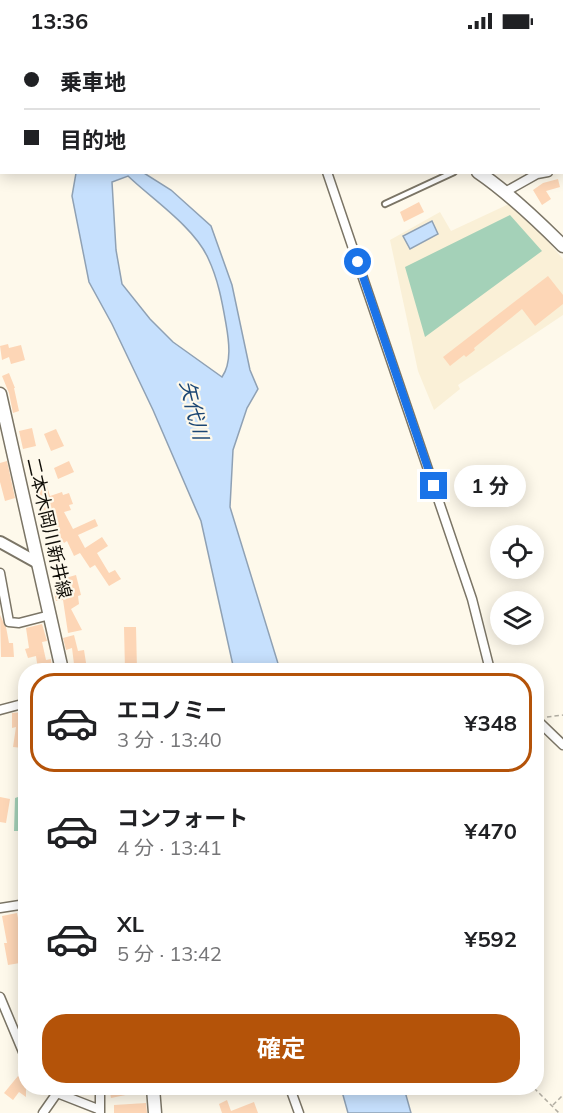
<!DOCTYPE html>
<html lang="ja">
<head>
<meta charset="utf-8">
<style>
	body { margin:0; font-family:Mulish,"Noto Sans JP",sans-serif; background:#f6f6f6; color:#202124; height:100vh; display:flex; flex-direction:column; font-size:22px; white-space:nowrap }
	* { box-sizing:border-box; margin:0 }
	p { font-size:20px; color:#757577 }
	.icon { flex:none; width:33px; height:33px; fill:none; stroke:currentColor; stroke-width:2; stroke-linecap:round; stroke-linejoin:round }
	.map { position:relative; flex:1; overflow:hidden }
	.side { position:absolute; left:18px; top:621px; width:526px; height:432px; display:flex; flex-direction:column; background:#fff; border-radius:24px; box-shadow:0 3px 15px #0003 }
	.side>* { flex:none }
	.banner { position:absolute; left:0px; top:0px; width:564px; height:132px; box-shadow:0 3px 15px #0003; display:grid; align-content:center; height:132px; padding:0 24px; background:#fff }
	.tools { position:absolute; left:490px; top:483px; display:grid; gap:12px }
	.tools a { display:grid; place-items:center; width:54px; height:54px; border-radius:50%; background:#fff; box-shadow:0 3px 15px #0003; font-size:30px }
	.end { position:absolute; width:27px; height:27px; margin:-14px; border:8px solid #1a73e8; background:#fff; box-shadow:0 0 0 3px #fff }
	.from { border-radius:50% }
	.bubble { position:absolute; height:42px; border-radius:21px; background:#fff; box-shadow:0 3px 15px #0003; font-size:20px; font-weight:700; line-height:42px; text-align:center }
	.banner b { display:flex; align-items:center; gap:21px; height:57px; font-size:22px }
	.banner b+b { border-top:2px solid #e0e0e0 }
	.banner i { width:15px; height:15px; background:#202124 }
	ul { padding:10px 0 0; list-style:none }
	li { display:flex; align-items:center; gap:18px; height:99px; margin:0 12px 9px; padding:0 12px; border:3px solid transparent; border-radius:24px }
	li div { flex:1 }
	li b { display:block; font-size:22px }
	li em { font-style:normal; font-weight:700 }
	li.selected { border-color:#b45309 }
	li>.icon { width:54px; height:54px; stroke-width:1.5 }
	.action { display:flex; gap:12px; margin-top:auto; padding:12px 24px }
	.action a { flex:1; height:69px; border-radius:24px; background:#b45309; color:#fff; font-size:24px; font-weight:700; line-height:69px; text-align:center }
	.status { display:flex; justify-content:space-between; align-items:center; height:42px; padding:0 30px; background:#fff; direction:ltr }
	.status svg { height:16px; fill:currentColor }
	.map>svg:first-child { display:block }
</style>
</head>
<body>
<div class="status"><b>13:36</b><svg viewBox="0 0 49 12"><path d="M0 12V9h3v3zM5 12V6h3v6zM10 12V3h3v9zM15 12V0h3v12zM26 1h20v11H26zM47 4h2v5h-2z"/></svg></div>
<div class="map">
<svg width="563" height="1071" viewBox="0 0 563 1071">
	<rect width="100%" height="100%" fill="#fef9eb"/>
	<path fill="#faf0d7" d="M 511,161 L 538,188 L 563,217 L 563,273 L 458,343 L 460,347 L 434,368 L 418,329 L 390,198 L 440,170 L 451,189 Z"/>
	<path fill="#a4d1b8" d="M 510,173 L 542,209 L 425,295 L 405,225 Z
		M 22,727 L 25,727 L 25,789 L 14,789 L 15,756 L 18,755 Z"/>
	<path fill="#c6e0fd" stroke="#8fa1b4" stroke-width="1.5" fill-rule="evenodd" d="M 76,131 L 144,131 L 171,148 L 211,184 L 232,243 L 250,328 L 258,347 L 247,366 L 233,408 L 230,465 L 280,628 L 234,628 L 201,479 L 153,368 L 112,282 L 89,240 L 72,154 ZM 128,134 C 152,157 194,185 208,216 C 218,237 222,259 226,282 C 229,299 232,321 222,335 L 173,300 L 150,277 L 122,242 L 116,208 L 112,140 Z
		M 432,179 L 438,192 L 410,207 L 403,194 Z
		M 341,1046 L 404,1046 L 411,1071 L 348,1071 Z"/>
	<path fill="#fdd6b6" d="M 558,137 L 560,145 L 546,149 L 551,157 L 542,163 L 533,148 L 543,141 Z
		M 419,160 L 424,170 L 404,180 L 400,170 Z
		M 548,234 L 563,253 L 563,262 L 535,284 L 522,267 L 474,306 L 475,308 L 466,315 L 464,313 L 450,324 L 443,315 Z
		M 8,302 L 9,306 L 21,303 L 25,318 L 11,322 L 9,315 L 2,318 L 0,304 Z
		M 9,331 L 15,346 L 14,346 L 19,369 L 13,371 L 9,351 L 2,334 Z
		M 32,386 L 36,404 L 23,407 L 19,389 Z
		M 56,387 L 64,404 L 51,409 L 44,392 Z
		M 7,419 L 15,456 L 5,459 L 0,440 L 0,421 Z
		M 69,419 L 74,430 L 58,437 L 54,426 Z
		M 47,444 L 50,454 L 62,450 L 63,453 L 69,451 L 73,462 L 69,463 L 71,468 L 64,470 L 73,487 L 95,477 L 98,484 L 78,493 L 85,506 L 102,495 L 108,504 L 97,511 L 109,531 L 115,528 L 121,537 L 109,544 L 95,523 L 90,526 L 80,511 L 74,514 L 67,499 L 64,501 L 50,476 L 47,477 L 41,462 L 39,462 L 34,448 Z
		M 76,533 L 81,553 L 78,554 L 79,562 L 71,567 L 82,588 L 68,591 L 63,558 L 56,559 L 54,549 L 64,546 L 62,537 Z
		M 0,573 L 6,585 L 9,601 L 13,601 L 14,615 L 1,615 Z
		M 42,582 L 47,599 L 42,600 L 46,618 L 51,617 L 52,628 L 38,628 L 36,614 L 28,616 L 25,607 L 29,606 L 26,586 Z
		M 124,585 L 136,585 L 137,628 L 125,628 Z
		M 74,593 L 78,609 L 84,608 L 87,627 L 71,628 L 70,623 L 74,622 L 72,606 L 66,608 L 63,596 Z
		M 23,670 L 25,690 L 23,706 L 13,705 L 16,685 L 12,686 L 12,671 Z
		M 0,755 L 10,757 L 6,781 L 0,780 Z
		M 17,871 L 19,881 L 26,880 L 26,920 L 8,923 L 4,901 L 7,901 L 2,874 Z
		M 18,1034 L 26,1040 L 26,1055 L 19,1050 L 13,1058 L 4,1051 Z
		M 109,1046 L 145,1046 L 145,1049 L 111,1056 Z
		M 227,1058 L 231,1069 L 254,1060 L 258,1071 L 222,1071 L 219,1062 Z
		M 146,1061 L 147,1071 L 114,1071 L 114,1063 Z"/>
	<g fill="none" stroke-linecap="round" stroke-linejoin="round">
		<defs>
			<path id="service" d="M 385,162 L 454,130"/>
			<path id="minor" d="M 562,126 L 563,126
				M 327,130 L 472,557 L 490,628
				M 505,150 L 537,132 L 548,130
				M 0,531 L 9,580 L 19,581 L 50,573
				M 0,668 L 26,661
				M 537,678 L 563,703
				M 0,866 L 26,862
				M 0,955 L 26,1017
				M 49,1046 L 57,1051 L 98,1067
				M 290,1046 L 299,1071
				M 43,1071 L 57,1051
				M 100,1071 L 100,1046"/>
			<path id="tertiary" d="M 305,2 L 307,0
				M 0,103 L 2,103
				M 0,500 L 38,521"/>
			<path id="secondary" d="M 380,0 L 381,2
				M 478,130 C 509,151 537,178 563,204
				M 0,352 L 62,628
				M 153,1046 L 155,1071"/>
		</defs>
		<use href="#service" stroke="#7b7566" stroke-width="8"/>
		<use href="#minor" stroke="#7b7566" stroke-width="11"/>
		<use href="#tertiary" stroke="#7b7566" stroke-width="14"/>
		<use href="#secondary" stroke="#7b7566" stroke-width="15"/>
		<path stroke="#b1ada2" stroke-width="1.5" stroke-dasharray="4.5 3" stroke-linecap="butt" d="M 265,0 L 267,2
			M 547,675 L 563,673
			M 534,1046 L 559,1071
			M 553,1063 L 563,1053"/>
		<use href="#service" stroke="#fff" stroke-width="4.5"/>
		<use href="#minor" stroke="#fff" stroke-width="8"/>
		<use href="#tertiary" stroke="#fff" stroke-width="10"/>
		<use href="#secondary" stroke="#fff" stroke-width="12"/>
	</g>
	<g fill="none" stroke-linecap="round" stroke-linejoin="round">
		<path stroke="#1a73e8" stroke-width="8" d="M 358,220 L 434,444"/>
	</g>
	<g text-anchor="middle" stroke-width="4.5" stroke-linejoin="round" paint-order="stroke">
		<g font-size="18" fill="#100e08" stroke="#fef9eb">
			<text transform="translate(49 486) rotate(77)" y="6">二本木岡川新井線</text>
		</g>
		<g font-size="20" font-style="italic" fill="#1c4774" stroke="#fef9eb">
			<text transform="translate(194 368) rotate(76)" y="7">矢代川</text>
		</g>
	</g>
</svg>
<div class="tools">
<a><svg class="icon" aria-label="locate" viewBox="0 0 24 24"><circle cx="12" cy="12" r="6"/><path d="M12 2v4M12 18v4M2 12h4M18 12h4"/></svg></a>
<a><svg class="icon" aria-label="layers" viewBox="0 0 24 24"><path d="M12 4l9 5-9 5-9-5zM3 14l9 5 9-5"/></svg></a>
</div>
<i class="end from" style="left:358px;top:220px"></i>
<i class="end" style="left:434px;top:444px"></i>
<div class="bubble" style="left:454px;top:423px;width:72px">1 分</div>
<div class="banner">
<b><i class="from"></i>乗車地</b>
<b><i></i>目的地</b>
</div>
<section class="side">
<ul>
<li class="selected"><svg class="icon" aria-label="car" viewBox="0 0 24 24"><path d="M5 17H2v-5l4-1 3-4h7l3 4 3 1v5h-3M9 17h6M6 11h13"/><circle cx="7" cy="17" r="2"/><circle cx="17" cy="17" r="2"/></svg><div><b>エコノミー</b><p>3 分 · 13:40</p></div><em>¥348</em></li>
<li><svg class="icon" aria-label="car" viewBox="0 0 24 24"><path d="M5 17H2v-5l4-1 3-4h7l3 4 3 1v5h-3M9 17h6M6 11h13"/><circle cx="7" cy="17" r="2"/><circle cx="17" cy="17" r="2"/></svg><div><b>コンフォート</b><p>4 分 · 13:41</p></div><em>¥470</em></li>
<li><svg class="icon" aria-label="car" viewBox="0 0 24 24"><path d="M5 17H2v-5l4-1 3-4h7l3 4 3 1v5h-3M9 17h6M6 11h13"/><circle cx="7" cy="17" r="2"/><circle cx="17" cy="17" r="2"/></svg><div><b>XL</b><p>5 分 · 13:42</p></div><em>¥592</em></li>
</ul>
<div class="action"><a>確定</a></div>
</section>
</div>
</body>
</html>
